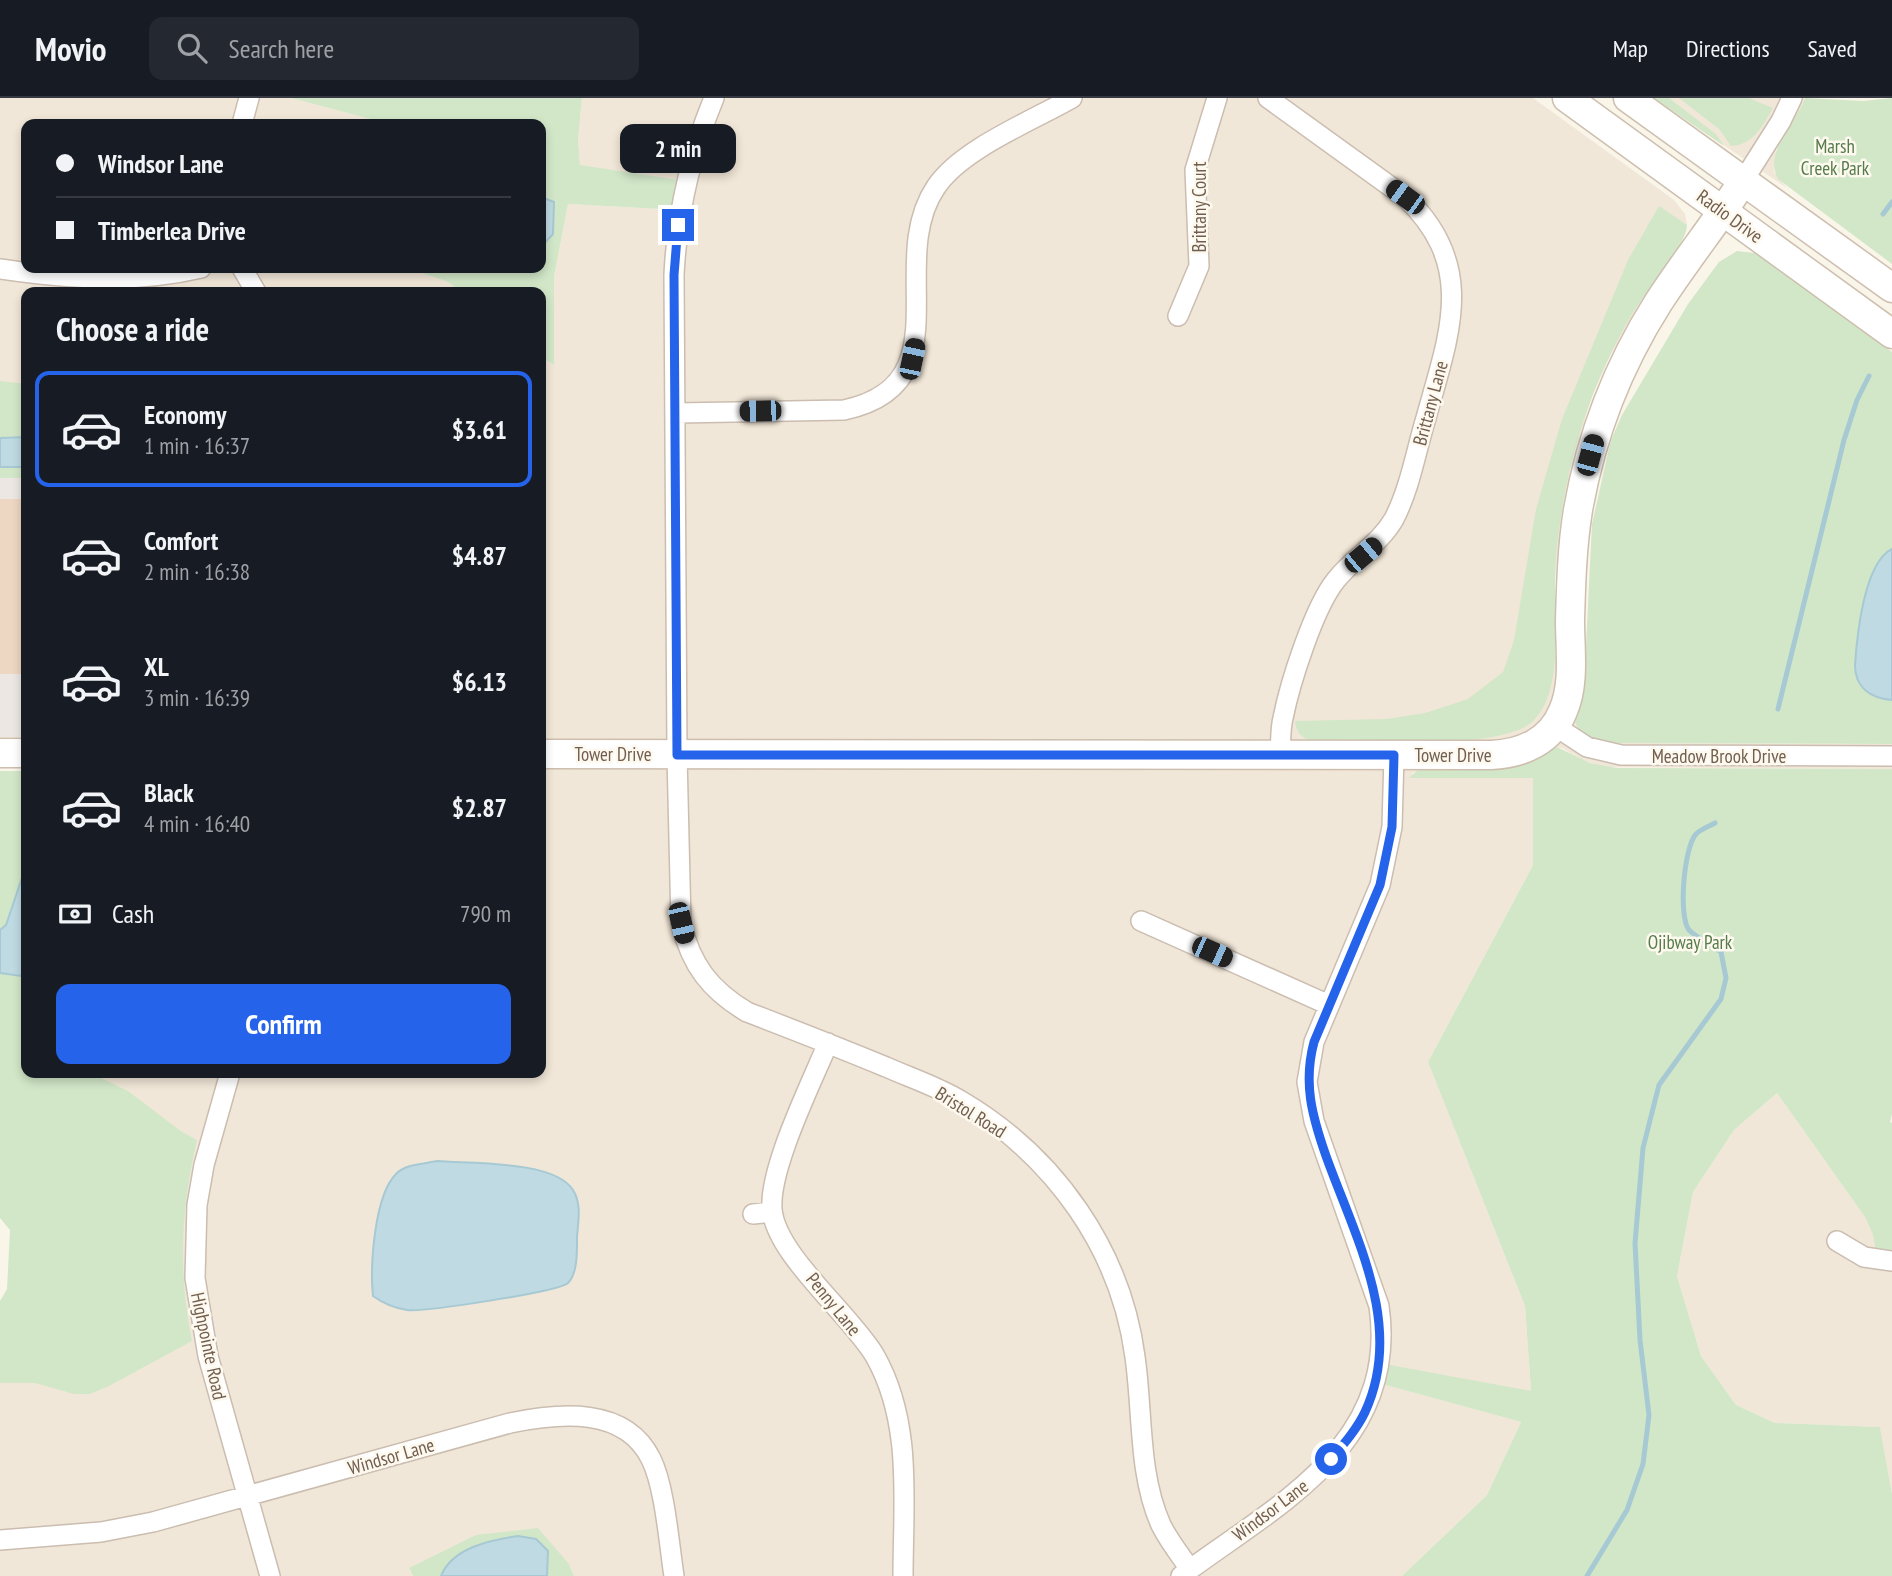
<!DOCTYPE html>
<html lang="en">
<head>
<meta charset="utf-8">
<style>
	body { margin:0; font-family:"PT Sans Narrow",sans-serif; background:#242831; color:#f1f3f6; height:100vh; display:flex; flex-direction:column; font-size:26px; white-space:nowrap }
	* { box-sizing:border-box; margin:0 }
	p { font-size:23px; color:#9ea1a6 }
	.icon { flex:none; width:38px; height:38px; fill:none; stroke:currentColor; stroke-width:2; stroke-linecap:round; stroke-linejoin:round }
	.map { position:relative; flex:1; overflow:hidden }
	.side { position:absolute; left:21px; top:189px; width:525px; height:791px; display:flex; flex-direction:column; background:#171b24; border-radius:14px; box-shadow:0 4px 10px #0003 }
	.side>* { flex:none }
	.banner { position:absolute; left:21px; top:21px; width:525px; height:154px; border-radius:14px; box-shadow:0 4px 10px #0003; display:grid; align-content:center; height:154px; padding:0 35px; background:#171b24 }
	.end { position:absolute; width:32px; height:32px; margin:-16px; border:9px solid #2563eb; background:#fff; box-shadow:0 0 0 4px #fff }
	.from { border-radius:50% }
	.bubble { position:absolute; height:49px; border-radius:14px; background:#171b24; box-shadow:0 4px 10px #0003; font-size:23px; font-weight:800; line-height:49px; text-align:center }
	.car { position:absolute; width:21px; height:42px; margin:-21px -10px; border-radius:9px; box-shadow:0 0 5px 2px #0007; background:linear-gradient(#222 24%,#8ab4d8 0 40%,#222 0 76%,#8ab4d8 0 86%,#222 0) }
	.banner b { display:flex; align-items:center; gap:24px; height:66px; font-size:26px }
	.banner b+b { border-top:2px solid #363941 }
	.banner i { width:18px; height:18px; background:#f1f3f6 }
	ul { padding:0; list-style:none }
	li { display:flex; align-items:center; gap:21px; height:116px; margin:0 14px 10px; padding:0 21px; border:4px solid transparent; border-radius:14px }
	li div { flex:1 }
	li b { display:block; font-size:26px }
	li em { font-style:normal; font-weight:800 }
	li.active { border-color:#2563eb }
	li>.icon { width:63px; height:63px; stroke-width:1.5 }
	h2 { padding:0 35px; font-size:32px; line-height:84px }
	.pay { display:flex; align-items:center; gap:18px; height:77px; padding:0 35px; font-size:26px }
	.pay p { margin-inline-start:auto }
	.button { display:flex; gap:14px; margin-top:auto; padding:14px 35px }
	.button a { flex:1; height:80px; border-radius:14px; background:#2563eb; color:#fff; font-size:28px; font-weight:800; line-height:80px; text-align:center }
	header { display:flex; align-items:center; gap:42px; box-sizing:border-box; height:98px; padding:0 35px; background:#171b24; border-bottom:2px solid #363941 }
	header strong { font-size:33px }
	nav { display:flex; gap:38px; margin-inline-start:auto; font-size:24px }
	.search { width:490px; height:63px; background:#242831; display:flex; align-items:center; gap:18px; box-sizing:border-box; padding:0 24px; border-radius:14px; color:#9ea1a6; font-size:26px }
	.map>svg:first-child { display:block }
</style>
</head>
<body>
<header>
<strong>Movio</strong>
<div class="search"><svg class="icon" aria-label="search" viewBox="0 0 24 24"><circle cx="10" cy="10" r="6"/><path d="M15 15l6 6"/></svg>Search here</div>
<nav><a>Map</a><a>Directions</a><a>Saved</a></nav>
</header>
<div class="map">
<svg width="1892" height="1478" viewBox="0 0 1892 1478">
	<rect width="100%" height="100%" fill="#faf5e9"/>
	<path fill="#f1e7d8" d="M 0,0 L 291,0 L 374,22 L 373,26 L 26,26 L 26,170 L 408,170 L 448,184 L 461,194 L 26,194 L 26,303 L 0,303 Z
		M 582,0 L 1533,0 L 1674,102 L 1685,116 L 1687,127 L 1682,143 L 1643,199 L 1610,258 L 1592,298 L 1574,357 L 1562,412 L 1555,482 L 1555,554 L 1559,572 L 1558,593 L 1541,625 L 1519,640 L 1480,646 L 1464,643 L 541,642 L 541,259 L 554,267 L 554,179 L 568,106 L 680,112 L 685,83 L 580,68 L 578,42 Z
		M 1654,0 L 1805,0 L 1795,22 L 1776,50 L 1774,74 L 1787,90 Z
		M 1576,617 L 1575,626 L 1581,634 L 1612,645 L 1892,646 L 1892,671 L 1606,669 L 1584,663 L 1562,650 L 1552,649 Z
		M 541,670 L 1425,670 L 1411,676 L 1533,679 L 1533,767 L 1428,964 L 1525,1208 L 1531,1294 L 1376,1284 L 1521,1324 L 1487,1397 L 1402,1478 L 574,1478 L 569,1466 L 409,1471 L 413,1478 L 0,1478 L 0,1233 L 56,975 L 541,975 Z
		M 1777,995 L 1865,1119 L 1873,1137 L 1877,1162 L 1892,1163 L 1892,1396 L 1880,1329 L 1775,1325 L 1736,1307 L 1701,1258 L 1677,1178 L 1693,1094 L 1734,1032 Z"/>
	<path fill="#ece7e2" d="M 0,303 L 26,303 L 26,639 L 0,639 Z"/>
	<path fill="#d2e7c8" d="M 291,0 L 582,0 L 578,42 L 580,67 L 686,83 L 680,112 L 568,106 L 554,179 L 554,267 L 541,259 L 541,194 L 461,194 L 448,184 L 408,170 L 541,170 L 541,26 L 373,26 L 374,22 Z
		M 1654,0 L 1669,0 L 1716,36 L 1724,48 Z
		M 1679,0 L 1749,0 L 1773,10 C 1763,28 1753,47 1731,48 L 1719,31 Z
		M 1805,0 L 1863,3 L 1892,0 L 1892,166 L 1778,81 C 1763,53 1795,27 1805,0 Z
		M 1659,108 L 1687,127 L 1686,133 C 1679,156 1645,194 1631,218 C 1596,277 1573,343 1562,412 C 1558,436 1555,461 1555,486 C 1554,526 1564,595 1532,624 C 1499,653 1360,643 1312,643 C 1301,640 1296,634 1295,623 L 1386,621 L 1425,615 L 1468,601 L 1503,574 L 1514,542 L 1536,411 L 1562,321 L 1628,162 Z
		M 1737,153 L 1754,155 L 1763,160 L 1892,254 L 1892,646 L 1612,645 C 1597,643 1582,639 1575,625 L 1584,588 L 1592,426 L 1611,342 L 1622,317 L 1688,206 L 1719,164 Z
		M 0,283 L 26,286 L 26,380 L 0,380 Z
		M 1557,649 L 1590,665 L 1617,670 L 1892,671 L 1892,1016 L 1890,1024 L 1892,1025 L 1892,1163 L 1877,1162 L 1873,1137 L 1865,1119 L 1777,995 L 1734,1032 L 1693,1094 L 1677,1178 L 1701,1258 L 1736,1307 L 1775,1325 L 1880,1329 L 1892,1396 L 1892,1478 L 1402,1478 L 1487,1397 L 1521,1324 L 1375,1284 L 1379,1265 L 1531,1293 L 1525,1208 L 1428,964 L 1533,767 L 1533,680 L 1409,680 L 1420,670 Z
		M 0,673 L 26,673 L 26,975 L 91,975 L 128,993 L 182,1034 L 197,1042 C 181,1110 178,1175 192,1243 L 109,1288 L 90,1296 L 74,1296 L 35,1285 L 0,1285 L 0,1203 L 7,1191 L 10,1132 L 0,1120 Z
		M 538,1430 L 569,1466 L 574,1478 L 413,1478 L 409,1470 L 476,1437 Z"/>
	<path fill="#bfdae2" stroke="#a6c9d3" stroke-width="2" d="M 541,99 L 554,104 L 553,136 L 541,149 Z
		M 26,339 L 26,369 L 0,369 L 0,340 Z
		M 1892,451 L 1892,602 C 1871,600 1855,590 1855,567 C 1857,537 1864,465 1892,451 Z
		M 26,768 L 26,866 L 21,878 L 0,875 L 0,832 L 6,827 Z
		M 437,1063 C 471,1066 554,1062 573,1092 C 582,1106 578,1124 577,1139 C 577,1152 578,1175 568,1185 C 558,1194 424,1214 407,1212 C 393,1210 384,1206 373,1198 C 370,1169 374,1098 396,1076 C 405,1066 424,1066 437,1063 Z
		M 518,1438 L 536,1441 L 548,1453 L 547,1478 L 441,1478 C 452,1450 490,1442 518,1438 Z"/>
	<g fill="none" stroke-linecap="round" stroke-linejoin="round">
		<path stroke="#a6c9d3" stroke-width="5" d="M 1883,116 L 1892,104
			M 1778,611 L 1844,342 L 1857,302 L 1869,278
			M 1587,1478 L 1627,1412 L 1643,1366 L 1649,1317 L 1640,1242 L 1635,1145 L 1643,1050 L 1659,987 L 1721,901 L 1726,880 L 1721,854 C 1712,847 1697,840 1689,832 C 1678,818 1684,749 1696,736 C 1701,731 1710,728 1715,725"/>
	</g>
	<path fill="#edd7c3" d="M 0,401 L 26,401 L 26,576 L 0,576 Z"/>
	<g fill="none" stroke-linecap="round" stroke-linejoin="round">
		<defs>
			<path id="street" d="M 714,0 C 690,58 677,114 674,177 L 677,657 L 681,825 C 691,867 710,892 747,914 C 794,932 840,950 886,969 C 911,980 939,989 963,1004 C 1055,1059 1121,1152 1135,1259 C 1143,1314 1138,1376 1161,1427 C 1169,1443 1180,1457 1190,1471
				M 1268,0 L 1405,99 C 1478,168 1449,236 1426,320 C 1416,353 1410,390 1394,421 C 1379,447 1354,459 1336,482 C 1314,509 1290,585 1283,620 C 1280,632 1281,645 1280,657
				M 242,26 L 249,0
				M 1743,83 L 1781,23 L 1792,0
				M 242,170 L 256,194
				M 0,171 C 68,181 133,186 201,170
				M 1178,218 L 1199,168 L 1195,72 L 1217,0
				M 676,315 L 844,312 C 966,286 884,165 936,89 C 961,51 1032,23 1072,0
				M 1555,628 L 1587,649 L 1621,657 L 1892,658
				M 1141,823 L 1329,907
				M 828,945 C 811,986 769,1070 772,1111 C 775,1156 851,1217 875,1258 C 913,1325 903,1404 903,1478
				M 230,975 L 204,1067 L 197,1107 L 195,1180 L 208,1258 L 270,1478
				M 753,1116 L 772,1114
				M 1837,1143 L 1864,1159 L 1892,1163
				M 0,1442 L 101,1434 L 153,1424 L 510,1325 C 559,1315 625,1308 651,1361 C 665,1389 669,1446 674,1478
				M 1181,1478 C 1276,1407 1399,1348 1379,1208 L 1314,1023 L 1307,984 L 1314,944 L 1380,787 L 1392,729 L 1394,657"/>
			<path id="secondary" d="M 1567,0 L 1892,236
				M 1628,0 L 1892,190
				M 0,655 L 26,655
				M 541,656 L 1491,657 C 1522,656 1551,643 1563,613 C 1575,586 1570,552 1570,523 C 1571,486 1572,449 1578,412 C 1591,338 1618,268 1658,205 C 1685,163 1716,125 1743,83"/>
		</defs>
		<use href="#street" stroke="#cbbdb0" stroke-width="22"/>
		<use href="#secondary" stroke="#cdbeae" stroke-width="31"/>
		<use href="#street" stroke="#fff" stroke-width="19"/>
		<use href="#secondary" stroke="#fff" stroke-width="28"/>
	</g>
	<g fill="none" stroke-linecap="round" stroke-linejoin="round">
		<path stroke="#2563eb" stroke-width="9" d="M 678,127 L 674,177 L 677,657 L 1394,657 L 1392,729 L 1380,787 L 1314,944 C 1303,985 1312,1018 1326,1058 C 1355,1139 1405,1228 1365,1314 C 1357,1331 1343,1347 1331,1361"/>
	</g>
	<g text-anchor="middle" stroke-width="5" stroke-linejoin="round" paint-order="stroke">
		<g font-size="19" fill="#567c4b" stroke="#fdf9ef">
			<text x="1835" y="55">Marsh<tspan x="1835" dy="22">Creek Park</tspan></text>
			<text x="1690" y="851">Ojibway Park</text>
		</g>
		<g font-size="19" fill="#725e4f" stroke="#fdf9ef">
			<text transform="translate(1199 109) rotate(-90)" y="7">Brittany Court</text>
			<text transform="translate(1730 118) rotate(36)" y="7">Radio Drive</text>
			<text transform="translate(1430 305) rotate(-75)" y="7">Brittany Lane</text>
			<text x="613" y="663">Tower Drive</text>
			<text x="1453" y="664">Tower Drive</text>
			<text x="1719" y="665">Meadow Brook Drive</text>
			<text transform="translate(971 1014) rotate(32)" y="7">Bristol Road</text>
			<text transform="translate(834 1206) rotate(51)" y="7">Penny Lane</text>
			<text transform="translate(209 1248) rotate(78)" y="7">Highpointe Road</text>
			<text transform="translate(391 1358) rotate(-16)" y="7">Windsor Lane</text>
			<text transform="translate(1270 1412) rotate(-37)" y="7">Windsor Lane</text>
		</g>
	</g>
</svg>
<i class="end from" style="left:1331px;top:1361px"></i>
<i class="end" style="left:678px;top:127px"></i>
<div class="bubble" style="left:620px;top:26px;width:116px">2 min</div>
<i class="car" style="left:1405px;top:99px;rotate:306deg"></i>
<i class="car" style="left:912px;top:261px;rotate:12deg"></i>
<i class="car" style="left:760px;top:313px;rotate:269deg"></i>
<i class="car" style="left:1590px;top:357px;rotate:15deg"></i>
<i class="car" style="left:1363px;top:457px;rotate:50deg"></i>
<i class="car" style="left:681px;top:825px;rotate:167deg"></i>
<i class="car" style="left:1212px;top:854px;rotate:114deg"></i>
<div class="banner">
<b><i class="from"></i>Windsor Lane</b>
<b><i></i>Timberlea Drive</b>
</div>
<section class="side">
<h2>Choose a ride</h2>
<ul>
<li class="active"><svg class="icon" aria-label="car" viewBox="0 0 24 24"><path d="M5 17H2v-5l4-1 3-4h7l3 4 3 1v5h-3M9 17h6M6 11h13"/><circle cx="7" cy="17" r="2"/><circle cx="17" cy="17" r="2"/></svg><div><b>Economy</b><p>1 min · 16:37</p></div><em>$3.61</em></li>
<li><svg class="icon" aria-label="car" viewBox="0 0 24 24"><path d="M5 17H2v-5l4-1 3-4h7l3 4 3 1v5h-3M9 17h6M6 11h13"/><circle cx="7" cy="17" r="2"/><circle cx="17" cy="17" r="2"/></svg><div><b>Comfort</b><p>2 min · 16:38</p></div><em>$4.87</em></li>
<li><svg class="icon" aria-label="car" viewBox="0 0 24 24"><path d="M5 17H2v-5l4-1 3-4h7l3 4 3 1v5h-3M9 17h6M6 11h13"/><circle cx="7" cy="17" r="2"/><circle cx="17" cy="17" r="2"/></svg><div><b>XL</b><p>3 min · 16:39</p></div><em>$6.13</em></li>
<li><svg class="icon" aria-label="car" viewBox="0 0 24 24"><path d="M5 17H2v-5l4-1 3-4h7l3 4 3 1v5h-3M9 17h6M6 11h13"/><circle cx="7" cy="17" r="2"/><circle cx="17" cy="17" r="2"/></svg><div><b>Black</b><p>4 min · 16:40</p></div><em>$2.87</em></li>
</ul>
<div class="pay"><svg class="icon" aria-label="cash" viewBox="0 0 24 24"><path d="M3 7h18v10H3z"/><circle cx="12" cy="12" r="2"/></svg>Cash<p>790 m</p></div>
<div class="button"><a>Confirm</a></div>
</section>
</div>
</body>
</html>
